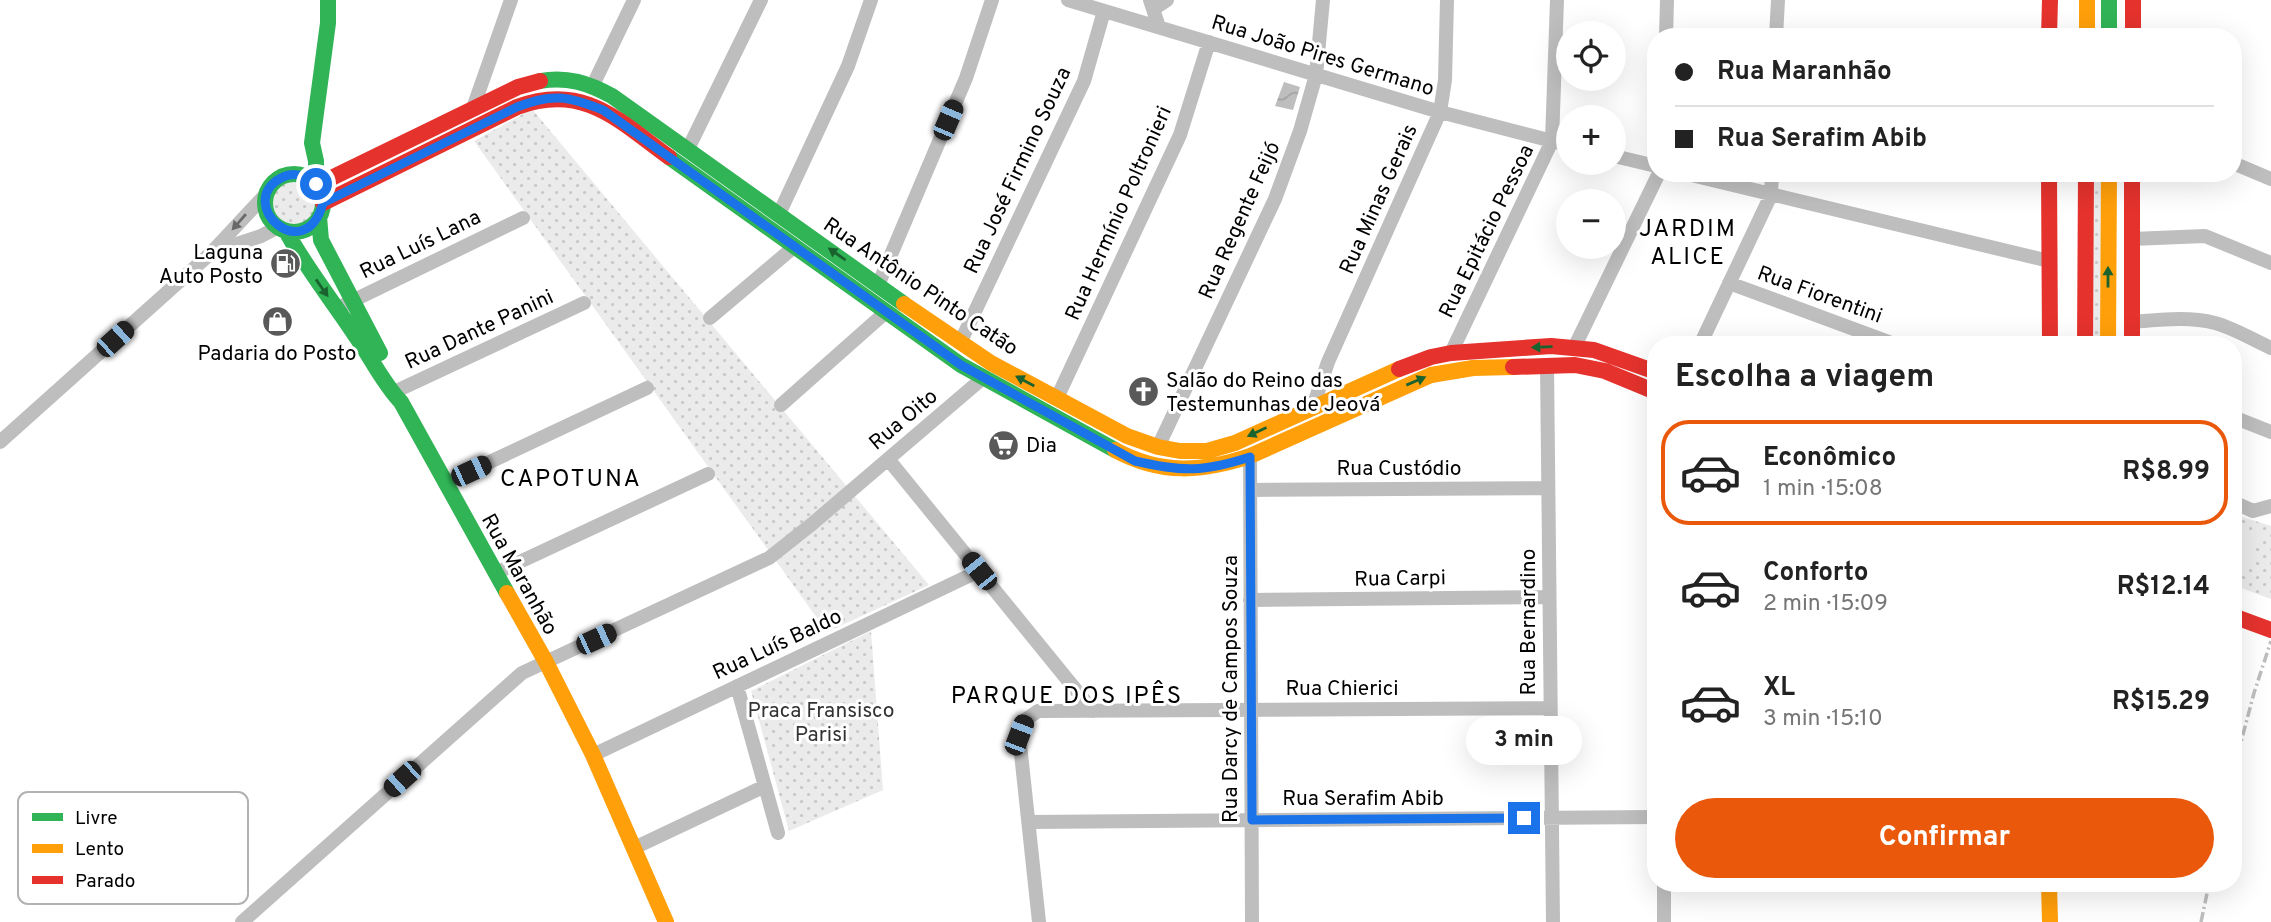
<!DOCTYPE html>
<html lang="pt">
<head>
<meta charset="utf-8">
<style>
	body { margin:0; font-family:Overpass,sans-serif; background:#f2f2f2; color:#222; height:100vh; display:flex; flex-direction:column; font-size:26px; white-space:nowrap }
	* { box-sizing:border-box; margin:0 }
	p { font-size:23px; color:#767676 }
	.icon { flex:none; width:38px; height:38px; fill:none; stroke:currentColor; stroke-width:2; stroke-linecap:round; stroke-linejoin:round }
	.map { position:relative; flex:1; overflow:hidden }
	.drawer { position:absolute; left:1647px; top:336px; width:595px; height:556px; display:flex; flex-direction:column; background:#fff; border-radius:28px; box-shadow:0 7px 28px #0002 }
	.drawer>* { flex:none }
	.hud { position:absolute; left:1647px; top:28px; width:595px; height:154px; border-radius:28px; box-shadow:0 7px 28px #0002; display:grid; align-content:center; height:154px; padding:0 28px; background:#fff }
	.controls { position:absolute; left:1556px; top:21px; display:grid; gap:14px }
	.controls a { display:grid; place-items:center; width:70px; height:70px; border-radius:50%; background:#fff; box-shadow:0 7px 28px #0002; font-size:35px }
	.end { position:absolute; width:32px; height:32px; margin:-16px; border:9px solid #1a73e8; background:#fff; box-shadow:0 0 0 4px #fff }
	.from { border-radius:50% }
	.bubble { position:absolute; height:49px; border-radius:24px; background:#fff; box-shadow:0 7px 28px #0002; font-size:23px; font-weight:700; line-height:49px; text-align:center }
	.car { position:absolute; width:21px; height:42px; margin:-21px -10px; border-radius:9px; box-shadow:0 0 5px 2px #0007; background:linear-gradient(#222 24%,#8ab4d8 0 40%,#222 0 76%,#8ab4d8 0 86%,#222 0) }
	.hud b { display:flex; align-items:center; gap:24px; height:66px; font-size:26px }
	.hud b+b { border-top:2px solid #e0e0e0 }
	.hud i { width:18px; height:18px; background:#222 }
	ul { padding:0; list-style:none }
	li { display:flex; align-items:center; gap:21px; height:105px; margin:0 14px 10px; padding:0 14px; border:4px solid transparent; border-radius:28px }
	li div { flex:1 }
	li b { display:block; font-size:26px }
	li em { font-style:normal; font-weight:700 }
	li.on { border-color:#ea580c }
	li>.icon { width:63px; height:63px; stroke-width:1.5 }
	h2 { padding:0 28px; font-size:32px; line-height:84px }
	.button { display:flex; gap:14px; margin-top:auto; padding:14px 28px }
	.button a { flex:1; height:80px; border-radius:42px; background:#ea580c; color:#fff; font-size:28px; font-weight:700; line-height:80px; text-align:center }
	.map>svg:first-child { display:block }
</style>
</head>
<body>
<div class="map">
<svg width="2271" height="922" viewBox="0 0 2271 922">
	<defs>
		<pattern id="green-dots" width="8" height="8" patternUnits="userSpaceOnUse" patternTransform="scale(1.75)"><rect width="8" height="8" fill="#ebebeb"/><path d="M2 2h.1M6 6h.1" fill="none" stroke="#c8c8c8" stroke-width="1.8" stroke-linecap="round"/></pattern>
		<pattern id="water-waves" width="16" height="10" patternUnits="userSpaceOnUse" patternTransform="scale(1.75)"><rect width="16" height="10" fill="#bebebe"/><path d="M0 5q4-4 8 0t8 0" fill="none" stroke="#a2a2a2"/></pattern>
	</defs>
	<rect width="100%" height="100%" fill="#fff"/>
	<path fill="url(#green-dots)" d="M 532,109 L 929,585 L 827,632 L 474,141 Z
		M 2093,173 L 2106,173 L 2104,345 L 2092,345 Z
		M270 202a24 24 0 1 1 48 0a24 24 0 1 1-48 0Z
		M 2233,514 L 2271,526 L 2271,599 L 2233,585 Z
		M 871,631 L 883,790 L 789,831 L 751,691 Z"/>
	<path fill="#ebebeb" d="M 2236,526 L 2261,535 L 2245,574 L 2233,571 L 2233,535 Z"/>
	<path fill="url(#water-waves)" d="M 1284,82 L 1300,87 L 1293,110 L 1275,106 Z"/>
	<g fill="none" stroke-linecap="round" stroke-linejoin="round">
		<path stroke="#bebebe" stroke-width="14" d="M 1068,0 L 1440,112 L 1568,145
			M 1150,0 L 1159,27
			M 1153,9 L 1167,0
			M 1666,37 L 1667,0
			M 1776,37 L 1778,0
			M 593,85 L 634,0
			M 473,108 L 511,0
			M 688,149 L 761,0
			M 1614,156 L 1656,166
			M 2233,163 L 2271,179
			M 1683,173 L 2049,261
			M 779,214 L 848,66 L 871,0
			M 2132,239 L 2205,236 L 2271,263
			M 213,252 L 261,236 L 278,227
			M 879,283 L 966,78 L 992,0
			M 1729,283 L 1897,345
			M 344,305 L 523,218
			M 710,318 L 794,247
			M 2132,322 C 2159,320 2188,316 2215,323 C 2234,328 2253,340 2271,348
			M 960,343 L 1084,81 L 1104,11
			M 1700,345 L 1771,195 L 1772,173
			M 1574,348 L 1659,173
			M 1451,353 L 1552,141 L 1557,0
			M 1547,365 L 1553,922
			M 392,393 L 584,303
			M 1057,398 L 1180,135 L 1209,42
			M 781,405 L 886,312
			M 1313,407 L 1328,362 L 1440,112 L 1445,80 L 1447,0
			M 2233,417 L 2271,432
			M 0,442 L 211,253 L 268,192
			M 1158,447 L 1275,199 L 1300,131 L 1316,75 L 1323,0
			M 1250,456 L 1252,922
			M 888,459 L 1093,711
			M 445,483 L 647,388
			M 1250,490 L 1548,488
			M 2233,502 L 2253,511 L 2271,506
			M 496,573 L 708,474
			M 1250,600 L 1549,597
			M 737,686 L 778,833
			M 593,755 L 979,571
			M 1029,822 L 1656,817
			M 634,848 L 765,786
			M 1664,884 L 1664,922
			M 242,922 L 522,673 L 769,558 L 812,524 L 983,378
			M 1039,922 L 1019,735 L 1025,720 L 1038,711 L 1550,708"/>
		<path stroke="#30b455" stroke-width="16" d="M 2109,0 L 2109,37
			M 540,81 C 567,76 588,83 612,96 L 904,304
			M 669,157 L 961,365 L 1115,450
			M265 203a29 29 0 1 1 58 0a29 29 0 1 1-58 0Z
			M 316,184 L 316,161 L 312,143 L 328,23 L 328,0
			M 319,217 L 321,240 L 380,353
			M 286,231 C 306,268 332,300 355,335 C 371,357 382,382 401,402 L 507,593"/>
		<path stroke="#ff9f0a" stroke-width="16" d="M 2087,0 L 2087,37
			M 904,304 L 991,363 L 1127,436 L 1158,447 L 1180,451 L 1207,451 L 1235,443 L 1399,369
			M 2108,345 L 2109,173
			M 1115,450 C 1161,475 1202,472 1250,456 L 1431,375 L 1473,368 L 1513,367
			M 507,593 L 546,662 L 593,755 L 666,922
			M 2049,884 L 2050,922"/>
		<path stroke="#e5322d" stroke-width="16" d="M 2133,0 L 2133,37
			M 2049,37 L 2050,0
			M 2049,173 L 2050,345
			M 2132,173 L 2132,345
			M 317,185 L 518,87 L 540,81
			M 323,203 L 517,107 C 584,82 619,121 669,157
			M 2085,345 L 2086,173
			M 1513,367 L 1575,365 L 1605,371 L 1656,392
			M 1399,369 L 1431,357 L 1451,353 L 1551,346 L 1594,350 L 1656,372
			M 2233,616 L 2271,630"/>
		<path stroke="#bebebe" stroke-width="3.5" stroke-dasharray="10 3.5 2 3.5" stroke-linecap="butt" d="M 2233,772 L 2254,693 L 2271,641
			M 2201,922 L 2209,884"/>
	</g>
	<defs><path id="oneway-solid" d="M-6-.8H1V-3.2L6.5 0L1 3.2V.8H-6Z" transform="scale(1.75)"/></defs>
	<use fill="#686868" href="#oneway-solid" transform="translate(239 222) rotate(131)"/>
	<g fill="#1a632f">
		<use href="#oneway-solid" transform="translate(837 254) rotate(-145)"/>
		<use href="#oneway-solid" transform="translate(2108 277) rotate(-90)"/>
		<use href="#oneway-solid" transform="translate(322 288) rotate(55)"/>
		<use href="#oneway-solid" transform="translate(1542 347) rotate(178)"/>
		<use href="#oneway-solid" transform="translate(1025 381) rotate(-152)"/>
		<use href="#oneway-solid" transform="translate(1416 381) rotate(-23)"/>
		<use href="#oneway-solid" transform="translate(1257 432) rotate(155)"/>
	</g>
	<g fill="none" stroke-linecap="round" stroke-linejoin="round">
		<path stroke="#1a73e8" stroke-width="9" d="M 316,184 C 305,175 294,171 281,178 C 234,203 305,269 323,203 L 517,107 C 552,93 568,96 603,110 L 961,365 L 1135,461 C 1182,472 1204,472 1250,457 L 1252,820 L 1524,818"/>
	</g>
	<defs>
		<symbol id="fuel-disc" viewBox="-11 -11 22 22"><circle r="9.5" fill="#595959" stroke="#fff"/><path d="M-5.5-6h7V0h2V4h1.3V-2.5L3-4.5l.8-.8L6-3V5H2.5V1h-1V6h-7ZM-4.2-4.7v3.2H.2V-4.7Z" fill="#fff"/></symbol>
		<symbol id="shop-disc" viewBox="-11 -11 22 22"><circle r="9.5" fill="#595959" stroke="#fff"/><path d="M-5-2.5h2.3a2.7 3.5 0 0 1 5.4 0H5L5.5 6h-11ZM-1.5-2.5h3a1.5 2.3 0 0 0-3 0Z" fill="#fff"/></symbol>
		<symbol id="church-disc" viewBox="-11 -11 22 22"><circle r="9.5" fill="#595959" stroke="#fff"/><path d="M-1.2-6h2.4v3.5h3.3v2.4h-3.3V6h-2.4V-.1h-3.3v-2.4h3.3Z" fill="#fff"/></symbol>
		<symbol id="supermarket-disc" viewBox="-11 -11 22 22"><circle r="9.5" fill="#595959" stroke="#fff"/><path d="M-6-5.5h2.5l.6 2H6L4.5 2H-2.5L-4.4-4H-6ZM-1.5 3.2a1.3 1.3 0 1 0 .1 0ZM3 3.2a1.3 1.3 0 1 0 .1 0Z" fill="#fff"/></symbol>
	</defs>
	<g fill-rule="evenodd">
		<use href="#fuel-disc" x="268" y="246" width="35" height="35"/>
		<use href="#shop-disc" x="260" y="304" width="35" height="35"/>
		<use href="#church-disc" x="1126" y="374" width="35" height="35"/>
		<use href="#supermarket-disc" x="986" y="428" width="35" height="35"/>
	</g>
	<g text-anchor="middle" stroke-width="6" stroke-linejoin="round" paint-order="stroke">
		<g font-size="21" fill="#000" stroke="#fff">
			<text transform="translate(1323 55) rotate(17)" y="7">Rua João Pires Germano</text>
			<text transform="translate(1017 170) rotate(-65)" y="7">Rua José Firmino Souza</text>
			<text transform="translate(1378 199) rotate(-66)" y="7">Rua Minas Gerais</text>
			<text transform="translate(1118 213) rotate(-66)" y="7">Rua Hermínio Poltronieri</text>
			<text transform="translate(1239 220) rotate(-66)" y="7">Rua Regente Feijó</text>
			<text transform="translate(1486 231) rotate(-64)" y="7">Rua Epitácio Pessoa</text>
			<text transform="translate(420 244) rotate(-26)" y="7">Rua Luís Lana</text>
			<text transform="translate(921 286) rotate(34)" y="7">Rua Antônio Pinto Catão</text>
			<text transform="translate(1820 294) rotate(20)" y="7">Rua Fiorentini</text>
			<text transform="translate(479 329) rotate(-25)" y="7">Rua Dante Panini</text>
			<text transform="translate(903 419) rotate(-40)" y="7">Rua Oito</text>
			<text x="1399" y="475">Rua Custódio</text>
			<text transform="translate(520 574) rotate(61)" y="7">Rua Maranhão</text>
			<text transform="translate(1400 578) rotate(-1)" y="7">Rua Carpi</text>
			<text transform="translate(1528 622) rotate(-90)" y="7">Rua Bernardino</text>
			<text transform="translate(777 644) rotate(-25)" y="7">Rua Luís Baldo</text>
			<text x="1342" y="695">Rua Chierici</text>
			<text transform="translate(1230 689) rotate(-90)" y="7">Rua Darcy de Campos Souza</text>
			<text x="1363" y="805">Rua Serafim Abib</text>
		</g>
		<g font-size="21" fill="#000" stroke="#fff" text-anchor="start">
			<text x="263" y="259" text-anchor="end">Laguna<tspan x="263" dy="24">Auto Posto</tspan></text>
			<text x="277" y="360" text-anchor="middle">Padaria do Posto</text>
			<text x="1166" y="387">Salão do Reino das<tspan x="1166" dy="24">Testemunhas de Jeová</tspan></text>
			<text x="1026" y="452">Dia</text>
		</g>
		<g font-size="21" fill="#323232" stroke="#fff">
			<text x="821" y="717">Praca Fransisco<tspan x="821" dy="24">Parisi</tspan></text>
		</g>
		<g font-size="24" letter-spacing="2" fill="#000" stroke="#fff">
			<text x="1688" y="236">JARDIM<tspan x="1688" dy="28">ALICE</tspan></text>
			<text x="571" y="486">CAPOTUNA</text>
			<text x="1067" y="703">PARQUE DOS IPÊS</text>
		</g>
	</g>
	<rect x="18" y="792" width="230" height="112" rx="10" fill="#fff" stroke="#b2b2b2" stroke-width="2"/>
	<rect x="32" y="813" width="31" height="8" fill="#30b455"/>
	<rect x="32" y="844" width="31" height="9" fill="#ff9f0a"/>
	<rect x="32" y="876" width="31" height="8" fill="#e5322d"/>
	<g font-size="19" fill="#000">
		<text x="75" y="824">Livre</text>
		<text x="75" y="855">Lento</text>
		<text x="75" y="887">Parado</text>
	</g>
</svg>
<div class="controls">
<a><svg class="icon" aria-label="locate" viewBox="0 0 24 24"><circle cx="12" cy="12" r="6"/><path d="M12 2v4M12 18v4M2 12h4M18 12h4"/></svg></a>
<a>+</a>
<a>−</a>
</div>
<i class="end from" style="left:316px;top:184px"></i>
<i class="end" style="left:1524px;top:818px"></i>
<div class="bubble" style="left:1466px;top:716px;width:116px">3 min</div>
<i class="car" style="left:948px;top:120px;rotate:23deg"></i>
<i class="car" style="left:115px;top:339px;rotate:48deg"></i>
<i class="car" style="left:471px;top:471px;rotate:65deg"></i>
<i class="car" style="left:979px;top:571px;rotate:321deg"></i>
<i class="car" style="left:596px;top:639px;rotate:65deg"></i>
<i class="car" style="left:1019px;top:735px;rotate:21deg"></i>
<i class="car" style="left:402px;top:779px;rotate:228deg"></i>
<div class="hud">
<b><i class="from"></i>Rua Maranhão</b>
<b><i></i>Rua Serafim Abib</b>
</div>
<section class="drawer">
<h2>Escolha a viagem</h2>
<ul>
<li class="on"><svg class="icon" aria-label="car" viewBox="0 0 24 24"><path d="M5 17H2v-5l4-1 3-4h7l3 4 3 1v5h-3M9 17h6M6 11h13"/><circle cx="7" cy="17" r="2"/><circle cx="17" cy="17" r="2"/></svg><div><b>Econômico</b><p>1 min · 15:08</p></div><em>R$8.99</em></li>
<li><svg class="icon" aria-label="car" viewBox="0 0 24 24"><path d="M5 17H2v-5l4-1 3-4h7l3 4 3 1v5h-3M9 17h6M6 11h13"/><circle cx="7" cy="17" r="2"/><circle cx="17" cy="17" r="2"/></svg><div><b>Conforto</b><p>2 min · 15:09</p></div><em>R$12.14</em></li>
<li><svg class="icon" aria-label="car" viewBox="0 0 24 24"><path d="M5 17H2v-5l4-1 3-4h7l3 4 3 1v5h-3M9 17h6M6 11h13"/><circle cx="7" cy="17" r="2"/><circle cx="17" cy="17" r="2"/></svg><div><b>XL</b><p>3 min · 15:10</p></div><em>R$15.29</em></li>
</ul>
<div class="button"><a>Confirmar</a></div>
</section>
</div>
</body>
</html>
